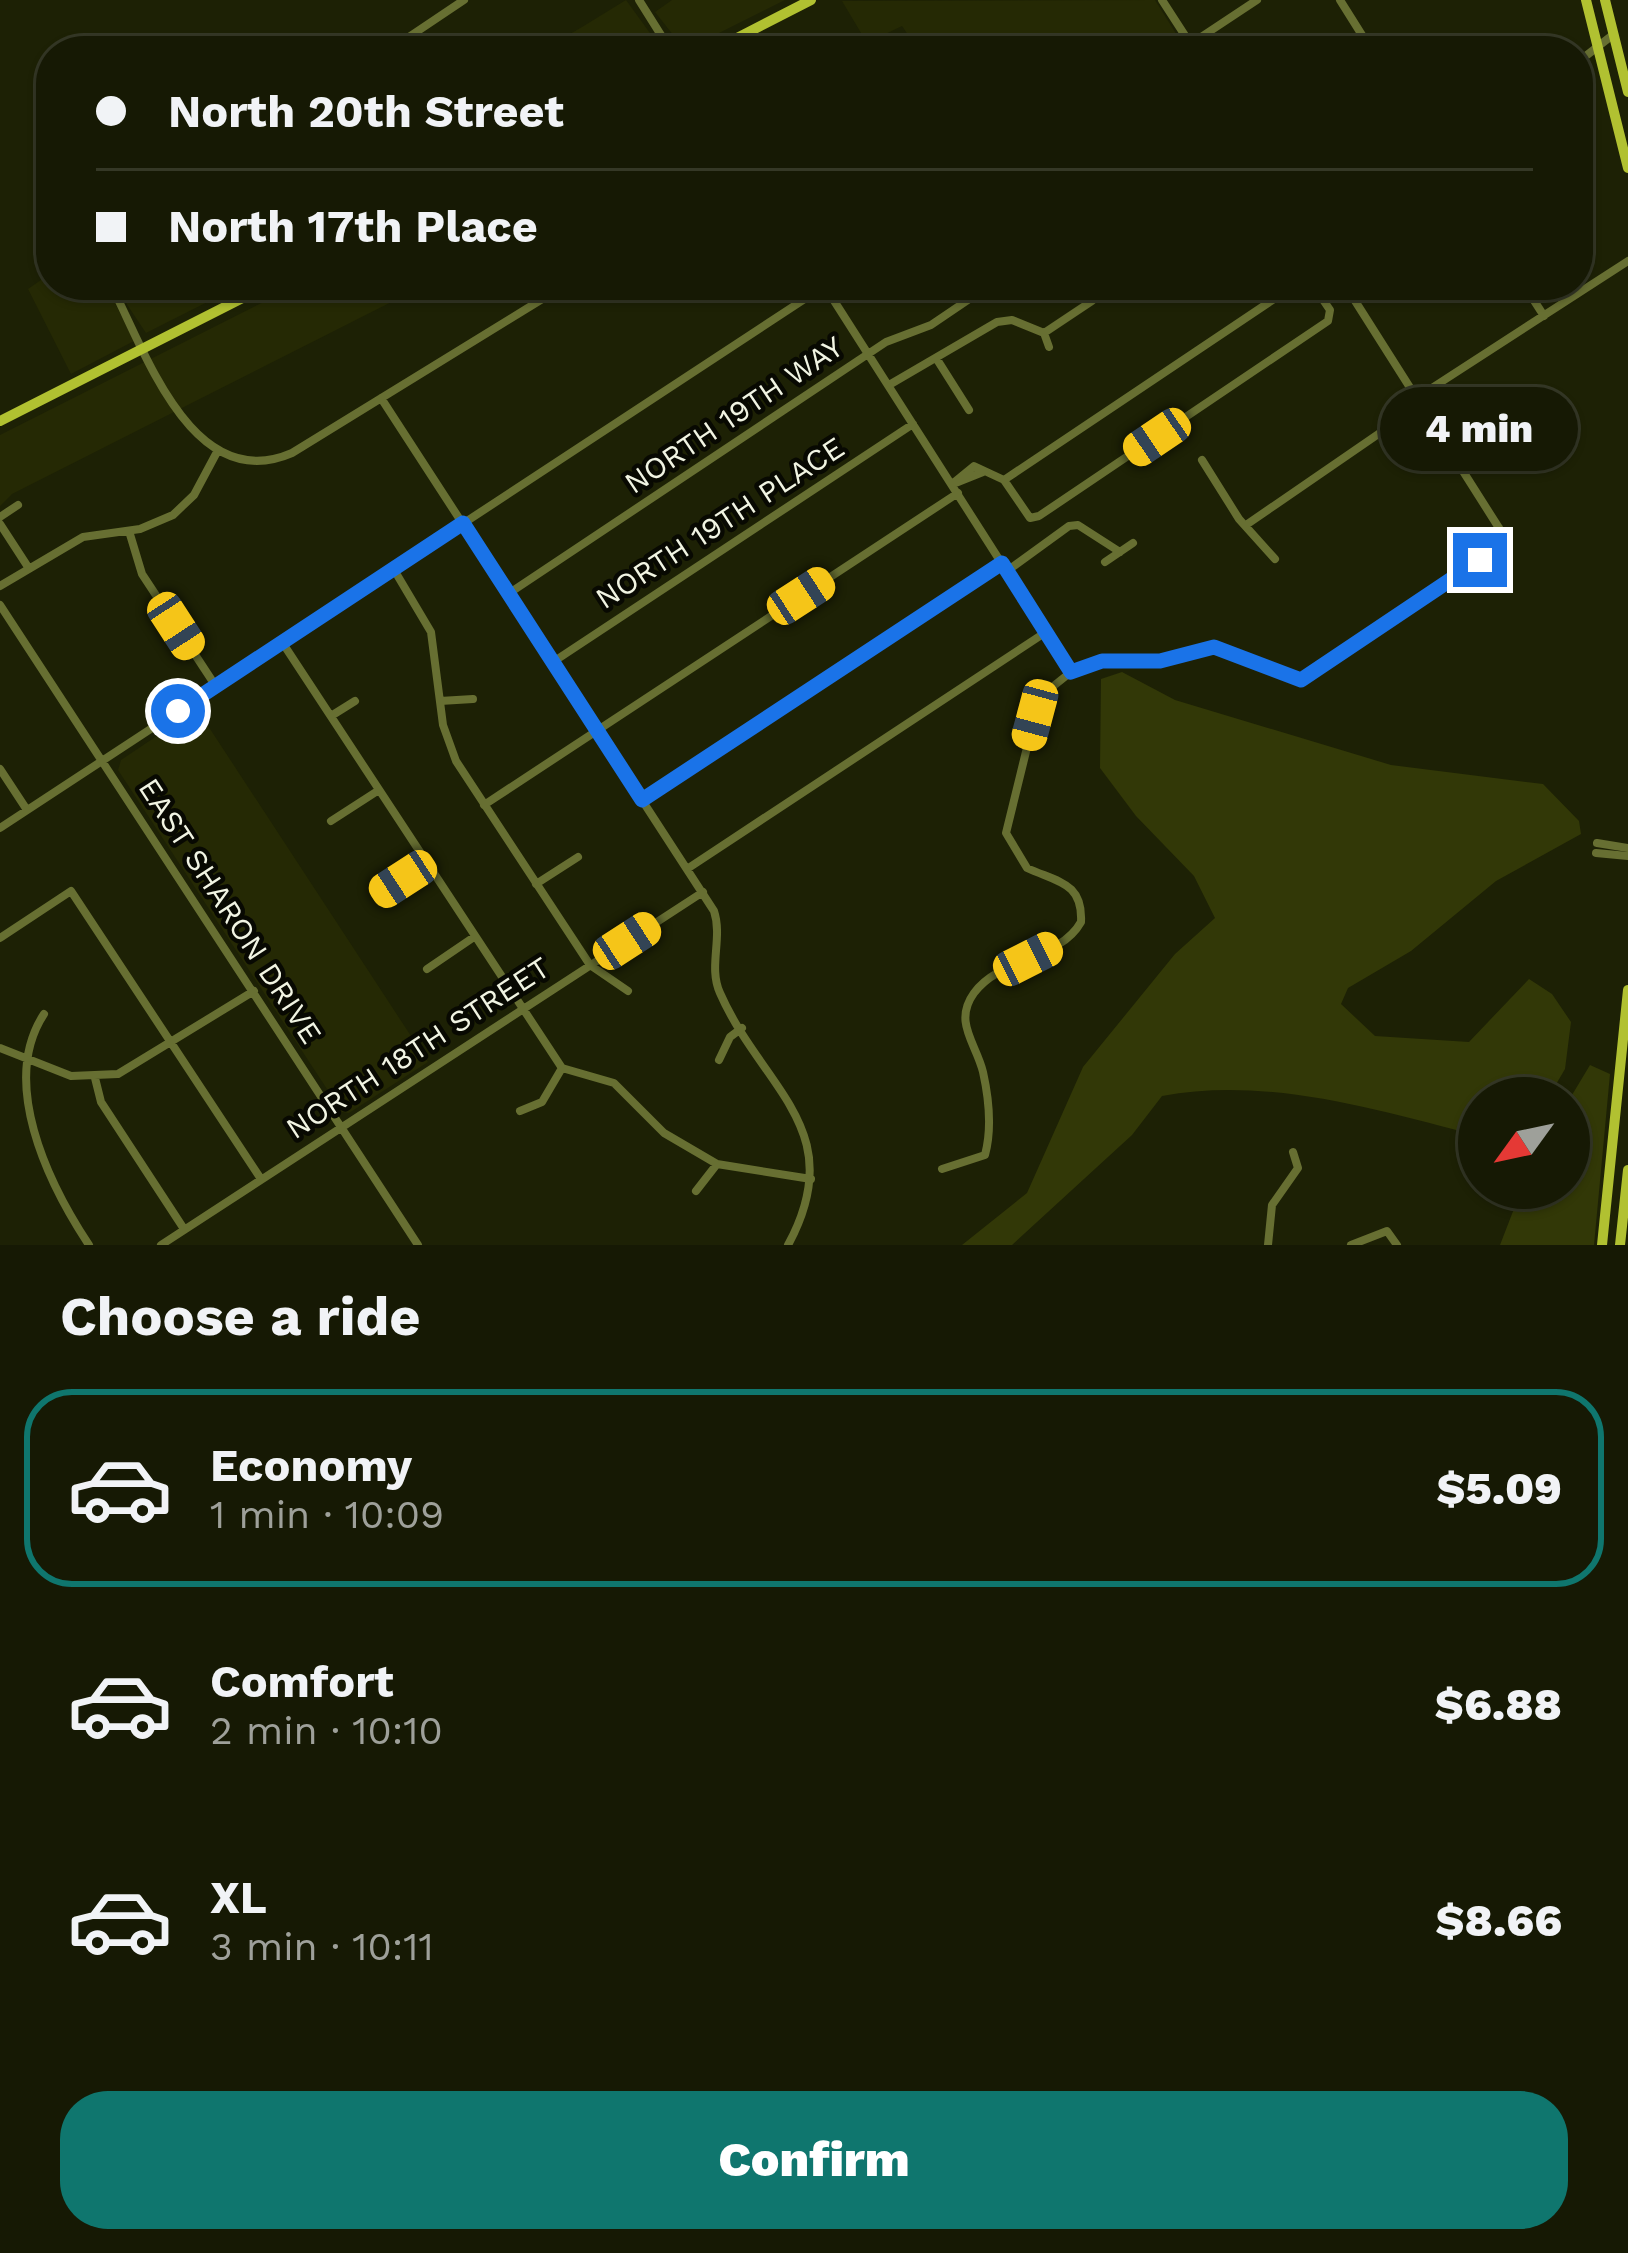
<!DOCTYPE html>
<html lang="en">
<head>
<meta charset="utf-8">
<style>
	body { margin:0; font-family:"Work Sans",sans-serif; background:#1f220e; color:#f1f3f6; height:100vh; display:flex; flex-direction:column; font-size:45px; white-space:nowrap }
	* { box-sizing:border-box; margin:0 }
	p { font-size:39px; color:#9ea09a }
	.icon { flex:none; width:66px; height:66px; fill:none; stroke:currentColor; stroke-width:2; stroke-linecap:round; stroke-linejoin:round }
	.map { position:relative; height:1245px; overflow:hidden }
	.drawer { display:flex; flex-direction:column; background:#161904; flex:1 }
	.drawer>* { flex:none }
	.top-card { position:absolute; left:36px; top:36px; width:1557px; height:264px; border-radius:48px; box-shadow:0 3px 9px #0004,0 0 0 3px #353826; display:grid; align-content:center; height:264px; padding:0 60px; background:#161904 }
	.needle { width:78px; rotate:237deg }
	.fabs { position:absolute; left:1458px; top:1077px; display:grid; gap:24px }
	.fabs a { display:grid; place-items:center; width:132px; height:132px; border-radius:50%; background:#161904; box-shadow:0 3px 9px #0004,0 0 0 3px #353826; font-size:60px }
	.end { position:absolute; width:54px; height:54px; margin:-27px; border:15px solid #1a73e8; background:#fff; box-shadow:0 0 0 6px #fff }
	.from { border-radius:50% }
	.bubble { position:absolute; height:84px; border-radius:42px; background:#161904; box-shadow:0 3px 9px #0004,0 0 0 3px #353826; font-size:39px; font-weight:800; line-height:84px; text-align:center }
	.car { position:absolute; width:36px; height:72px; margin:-36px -18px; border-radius:15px; box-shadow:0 0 9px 3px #0007; background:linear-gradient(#f5c518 24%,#345 0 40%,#f5c518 0 76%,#345 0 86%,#f5c518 0) }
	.top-card b { display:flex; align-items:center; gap:42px; height:114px; font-size:45px }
	.top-card b+b { border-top:3px solid #353826 }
	.top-card i { width:30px; height:30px; background:#f1f3f6 }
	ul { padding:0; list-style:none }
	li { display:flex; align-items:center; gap:36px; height:198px; margin:0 24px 18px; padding:0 36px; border:6px solid transparent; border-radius:48px }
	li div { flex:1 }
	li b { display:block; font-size:45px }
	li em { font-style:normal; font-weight:800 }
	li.selected { border-color:#0f766e }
	li>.icon { width:108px; height:108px; stroke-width:1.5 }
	h2 { padding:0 60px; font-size:54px; line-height:144px }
	.primary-button { display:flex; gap:24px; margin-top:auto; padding:24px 60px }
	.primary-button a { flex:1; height:138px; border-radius:48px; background:#0f766e; color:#fff; font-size:48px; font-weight:800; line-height:138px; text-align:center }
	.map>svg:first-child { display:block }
</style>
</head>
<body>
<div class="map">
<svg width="1628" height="1245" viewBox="0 0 1628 1245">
	<rect width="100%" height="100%" fill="#1d2105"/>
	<path fill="#252904" d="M 626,0 L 663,51 L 541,51 L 582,27 Z
		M 672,0 L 785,0 L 685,50 L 655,12 Z
		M 1155,0 L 1180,40 L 1169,51 L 919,51 L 902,26 L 867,43 L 842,1 Z
		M 51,273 L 51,285 L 106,285 L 134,341 L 71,374 L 28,289 Z
		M 148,285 L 241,285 L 146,333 L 124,300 Z
		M 297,285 L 425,285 L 12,494 L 0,506 L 0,435 Z
		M 197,709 L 428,1062 L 349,1113 L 342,1112 L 118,770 L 121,760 Z"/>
	<path fill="#323807" d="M 1122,672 L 1175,700 L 1391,765 L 1543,784 L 1579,821 L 1581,834 L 1496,881 L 1411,951 L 1348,988 L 1341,1004 L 1375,1036 L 1469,1042 L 1529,979 L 1552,994 L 1571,1022 L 1565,1069 L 1548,1098 L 1479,1098 L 1479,1136 C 1377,1110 1267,1076 1162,1096 L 1132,1135 L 1012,1245 L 962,1245 L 1027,1193 L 1083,1067 L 1175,954 L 1215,918 L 1194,876 L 1136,816 L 1100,768 L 1101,679 Z
		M 1590,1065 L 1610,1074 L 1594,1245 L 1500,1245 L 1522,1188 L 1569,1188 L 1569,1100 Z"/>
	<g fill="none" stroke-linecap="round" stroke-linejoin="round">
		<path stroke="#676f32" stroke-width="8" d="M 639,0 L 671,51
			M 1162,0 L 1195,51
			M 1340,0 L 1372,51
			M 388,51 L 464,0
			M 1180,51 L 1257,0
			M 1578,62 L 1614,34
			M 111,285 C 146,353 193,496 292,453 L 565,285
			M 824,285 L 1071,672
			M 1345,285 L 1499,528
			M 1524,285 L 1544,316
			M 1319,292 L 1330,285
			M 1093,297 L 1115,298
			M 1044,333 L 1049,347
			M 938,361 L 969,410
			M 889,385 L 997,322 L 1012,320 L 1044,333 L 1092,301 L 1085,285
			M 1418,397 L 1628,261
			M 381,398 L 714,911 C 723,938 708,967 720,993 C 762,1089 851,1129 788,1245
			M 1202,460 L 1239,519 L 1275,559
			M 1004,480 L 1030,518 L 1039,516 L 1328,321 L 1330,310 L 1313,285
			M 1004,480 L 1295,285
			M 952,484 L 974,466 L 1004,480
			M 953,484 L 983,472
			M 0,517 L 18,505
			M 0,524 L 28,567
			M 1246,525 L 1422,404
			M 129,531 L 142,574 L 215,685
			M 1481,559 L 1497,530
			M 1105,562 L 1133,543
			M 393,568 L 431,632 L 443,725 L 456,761 L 590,965 L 628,991
			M 1007,571 L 1069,526 L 1078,525 L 1120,552
			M 0,586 L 83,537 L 140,529 L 173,515 L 194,495 L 217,452
			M 508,594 L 886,342 L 931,325 L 990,285
			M 0,605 L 418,1245
			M 282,642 L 562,1068
			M 553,662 L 913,424
			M 440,701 L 473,699
			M 331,716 L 355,701
			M 0,769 L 27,810
			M 642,800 L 1002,563
			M 484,805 L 958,493
			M 331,821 L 379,790
			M 0,828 L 826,285
			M 1597,843 L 1628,848
			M 1596,853 L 1628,856
			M 687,869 L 1046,632
			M 536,884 L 578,857
			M 379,895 L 427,863
			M 0,938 L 71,891 L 261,1179
			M 427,969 L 474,937
			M 44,1014 C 0,1081 46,1180 89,1245
			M 0,1048 L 71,1076 L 118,1074 L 254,991
			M 719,1060 L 730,1037 L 742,1028
			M 562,1068 L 614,1083 L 664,1133 L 717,1164 L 811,1179
			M 95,1078 L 101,1102 L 184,1229
			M 520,1111 L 542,1102 L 562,1068
			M 942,1169 L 985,1155 C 992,1129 989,1099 983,1072 C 976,1043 953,1022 974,993 C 1000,957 1060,960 1081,922 C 1083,882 1057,882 1027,868 L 1006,833 L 1035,715 L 1046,692 L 1071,672 L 1102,661 L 1159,661 L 1214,647 L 1301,680 L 1488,556 L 1499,528
			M 696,1191 L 717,1164
			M 161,1245 L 703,892
			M 1268,1245 L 1272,1205 L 1298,1168 L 1293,1152
			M 1351,1245 L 1387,1231 L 1397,1245"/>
		<path stroke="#b1c131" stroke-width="10" d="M 1586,0 L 1628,168
			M 1605,0 L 1628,92
			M 712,51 L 811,0
			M 0,421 L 268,285
			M 1602,1245 L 1628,990
			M 1620,1245 L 1628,1170"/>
	</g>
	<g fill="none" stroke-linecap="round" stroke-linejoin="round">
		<path stroke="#1a73e8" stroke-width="15" d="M 178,711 L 463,523 L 642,800 L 1002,563 L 1071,672 L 1102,661 L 1160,661 L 1214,647 L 1301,680 L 1480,560"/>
	</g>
	<g text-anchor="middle" stroke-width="9" stroke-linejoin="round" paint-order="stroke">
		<g font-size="30" fill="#f1f4e3" stroke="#080902">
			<text transform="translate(734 415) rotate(-34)" y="10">NORTH 19TH WAY</text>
			<text transform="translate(720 523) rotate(-33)" y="10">NORTH 19TH PLACE</text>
			<text transform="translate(230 911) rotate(57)" y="10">EAST SHARON DRIVE</text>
			<text transform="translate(418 1048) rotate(-33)" y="10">NORTH 18TH STREET</text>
		</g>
	</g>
</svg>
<div class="fabs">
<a><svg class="needle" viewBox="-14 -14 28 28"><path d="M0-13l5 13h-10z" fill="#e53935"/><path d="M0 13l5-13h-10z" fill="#9ea09a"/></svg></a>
</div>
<i class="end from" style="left:178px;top:711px"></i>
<i class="end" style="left:1480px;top:560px"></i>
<div class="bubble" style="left:1380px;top:387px;width:198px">4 min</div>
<i class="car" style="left:1157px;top:437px;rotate:236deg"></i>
<i class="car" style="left:801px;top:596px;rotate:57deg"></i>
<i class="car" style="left:176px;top:626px;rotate:147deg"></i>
<i class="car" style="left:1035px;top:715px;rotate:195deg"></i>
<i class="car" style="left:403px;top:879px;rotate:237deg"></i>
<i class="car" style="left:627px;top:941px;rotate:57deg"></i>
<i class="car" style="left:1028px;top:959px;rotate:63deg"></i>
<div class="top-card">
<b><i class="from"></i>North 20th Street</b>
<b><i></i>North 17th Place</b>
</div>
</div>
<section class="drawer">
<h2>Choose a ride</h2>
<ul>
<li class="selected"><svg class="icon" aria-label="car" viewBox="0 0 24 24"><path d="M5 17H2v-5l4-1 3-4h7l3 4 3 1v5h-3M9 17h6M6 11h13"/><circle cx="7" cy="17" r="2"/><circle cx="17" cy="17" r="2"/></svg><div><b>Economy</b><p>1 min · 10:09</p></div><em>$5.09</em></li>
<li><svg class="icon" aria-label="car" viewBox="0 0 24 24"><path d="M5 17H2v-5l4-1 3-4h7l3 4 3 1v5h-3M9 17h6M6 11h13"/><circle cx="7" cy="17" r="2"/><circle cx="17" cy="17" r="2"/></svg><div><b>Comfort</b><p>2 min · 10:10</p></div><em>$6.88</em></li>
<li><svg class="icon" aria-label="car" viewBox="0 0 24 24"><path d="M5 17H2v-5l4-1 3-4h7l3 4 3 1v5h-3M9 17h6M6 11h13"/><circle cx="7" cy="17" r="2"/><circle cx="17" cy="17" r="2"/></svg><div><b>XL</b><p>3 min · 10:11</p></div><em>$8.66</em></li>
</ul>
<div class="primary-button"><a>Confirm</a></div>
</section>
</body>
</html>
